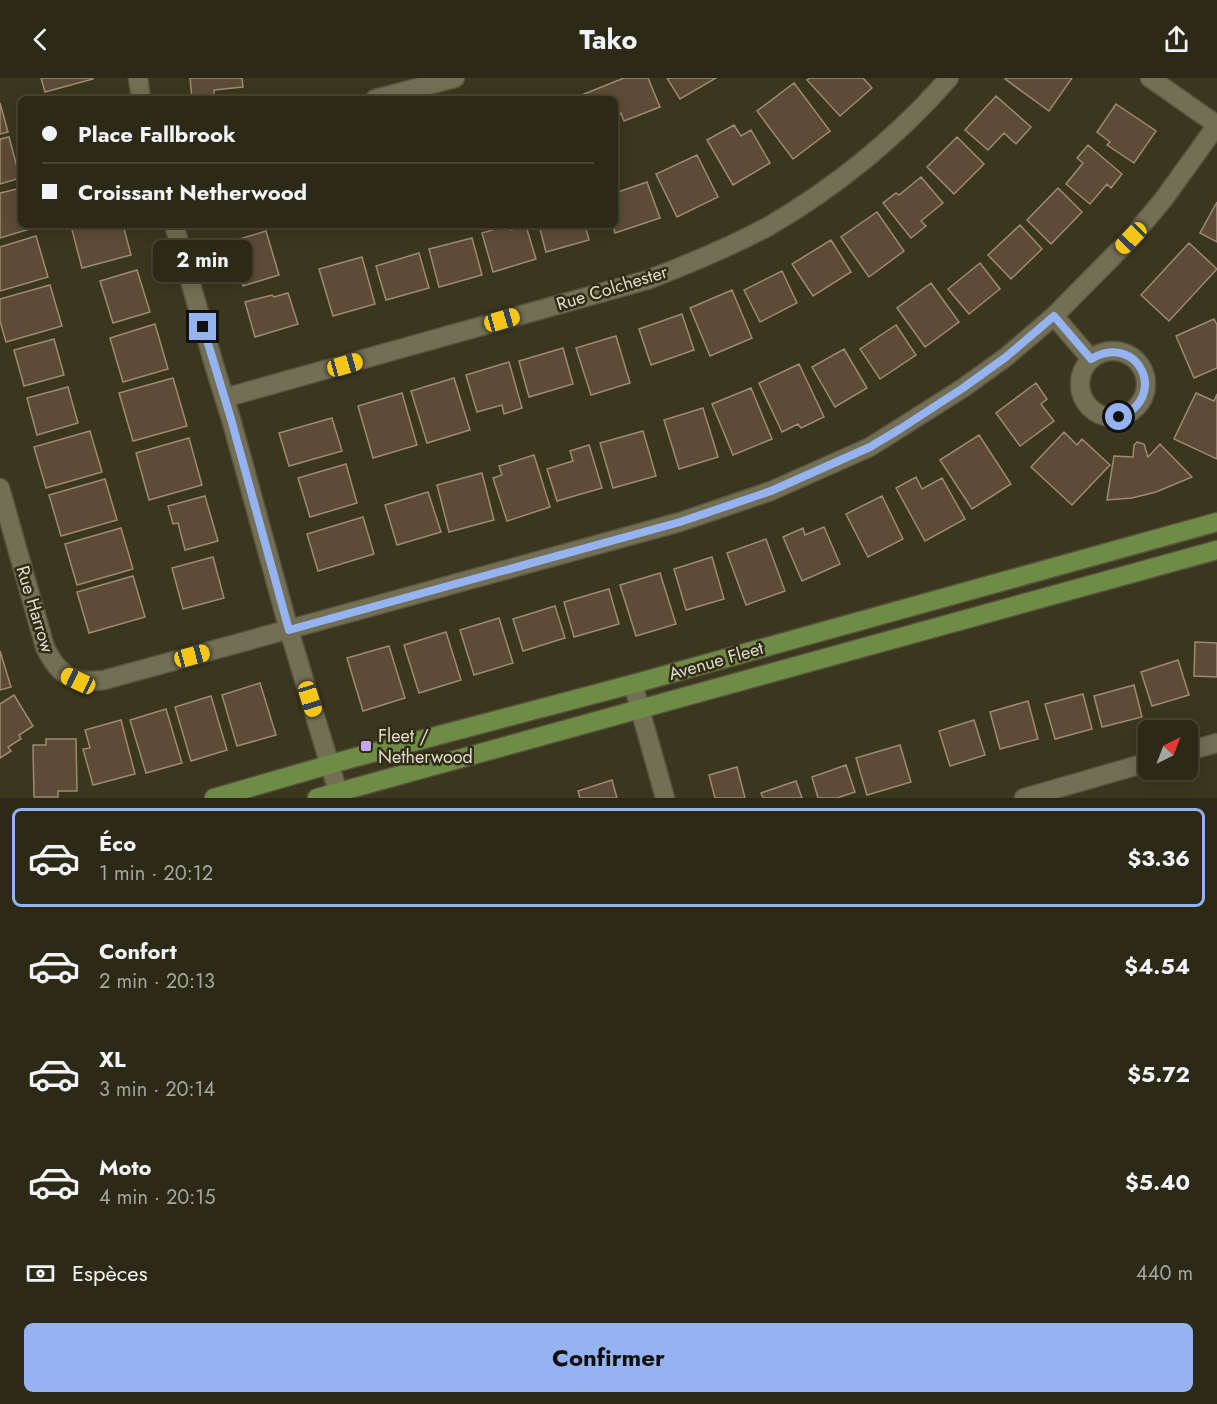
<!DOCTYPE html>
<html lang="fr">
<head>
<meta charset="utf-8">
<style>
	body { margin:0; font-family:Jost,sans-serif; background:#383523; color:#f1f3f6; height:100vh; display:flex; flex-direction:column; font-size:22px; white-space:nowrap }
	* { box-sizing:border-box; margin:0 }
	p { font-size:20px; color:#a6a6a1 }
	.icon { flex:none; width:33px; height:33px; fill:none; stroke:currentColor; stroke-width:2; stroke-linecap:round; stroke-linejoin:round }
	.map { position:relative; height:720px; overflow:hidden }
	.sheet { display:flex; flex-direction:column; background:#2c2916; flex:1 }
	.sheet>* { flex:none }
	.top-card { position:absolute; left:18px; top:18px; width:600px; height:132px; border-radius:9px; box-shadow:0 3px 15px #0003,0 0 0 2px #484535; display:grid; align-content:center; height:132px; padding:0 24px; background:#2c2916 }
	.needle { width:39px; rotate:42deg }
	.controls { position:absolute; left:1138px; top:642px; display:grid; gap:12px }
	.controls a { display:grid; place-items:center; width:60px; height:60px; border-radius:9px; background:#2c2916; box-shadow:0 3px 15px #0003,0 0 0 2px #484535; font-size:30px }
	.end { position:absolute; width:27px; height:27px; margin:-14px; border:8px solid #95b2f1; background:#111; box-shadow:0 0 0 3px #111 }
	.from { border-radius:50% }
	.bubble { position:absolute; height:42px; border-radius:9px; background:#2c2916; box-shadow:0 3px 15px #0003,0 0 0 2px #484535; font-size:20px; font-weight:700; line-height:42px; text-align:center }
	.car { position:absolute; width:18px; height:36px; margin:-18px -9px; border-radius:8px; box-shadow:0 0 4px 2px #0007; background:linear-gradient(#f5c518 24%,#345 0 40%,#f5c518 0 76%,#345 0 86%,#f5c518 0) }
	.top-card b { display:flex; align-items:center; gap:21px; height:57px; font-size:22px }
	.top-card b+b { border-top:2px solid #484535 }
	.top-card i { width:15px; height:15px; background:#f1f3f6 }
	ul { padding:10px 0 0; list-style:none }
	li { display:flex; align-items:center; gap:18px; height:99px; margin:0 12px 9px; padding:0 12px; border:3px solid transparent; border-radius:9px }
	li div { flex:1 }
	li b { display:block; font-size:22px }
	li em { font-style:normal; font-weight:700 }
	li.on { border-color:#95b2f1 }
	li>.icon { width:54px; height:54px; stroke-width:1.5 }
	.pay { display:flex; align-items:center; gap:15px; height:66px; padding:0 24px; font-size:22px }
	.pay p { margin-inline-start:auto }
	.primary-button { display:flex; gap:12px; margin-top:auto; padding:12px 24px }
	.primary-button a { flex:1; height:69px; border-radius:9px; background:#95b2f1; color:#111; font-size:24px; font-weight:700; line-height:69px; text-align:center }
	header { display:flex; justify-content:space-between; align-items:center; height:78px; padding:0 24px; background:#2c2916; font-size:27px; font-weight:700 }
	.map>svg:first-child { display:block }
</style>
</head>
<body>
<header><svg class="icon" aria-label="back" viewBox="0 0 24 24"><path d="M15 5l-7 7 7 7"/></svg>Tako<svg class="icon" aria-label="share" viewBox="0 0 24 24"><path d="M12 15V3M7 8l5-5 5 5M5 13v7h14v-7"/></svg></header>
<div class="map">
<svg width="1217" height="720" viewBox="0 0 1217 720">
	<rect width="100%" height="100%" fill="#3b371e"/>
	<path fill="#5d4b37" stroke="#9e8a74" stroke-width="1.5" d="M 41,0 L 93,0 L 93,1 L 45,14 Z
		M 190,0 L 242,0 L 243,9 L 214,12 L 214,18 L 192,21 Z
		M 624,0 L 648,0 L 660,29 L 624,43 L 621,35 L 615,38 L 615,21 L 580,21 L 579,18 Z
		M 667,0 L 716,0 L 680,21 Z
		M 810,0 L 863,0 L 872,10 L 840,38 L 807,2 Z
		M 1006,0 L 1072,0 L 1049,33 L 1005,1 Z
		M 794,5 L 830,53 L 793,81 L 757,33 Z
		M 996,18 L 1031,49 L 1016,66 L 1004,55 L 988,72 L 965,52 Z
		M 0,25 L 8,54 L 0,56 Z
		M 1116,26 L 1156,53 L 1134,85 L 1107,67 L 1110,64 L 1097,54 Z
		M 734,47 L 741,58 L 751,52 L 770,85 L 733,107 L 707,62 Z
		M 9,59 L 20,100 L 0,106 L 0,61 Z
		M 957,59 L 984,86 L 954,116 L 927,89 Z
		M 1088,67 L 1122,96 L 1111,110 L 1107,106 L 1090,126 L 1066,106 L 1083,85 L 1077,80 Z
		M 697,77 L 718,119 L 677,139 L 656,96 Z
		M 921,99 L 943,125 L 921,143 L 926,148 L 911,160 L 883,125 L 896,115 L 899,117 Z
		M 647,104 L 660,140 L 615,155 L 613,147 L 615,147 L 615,115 Z
		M 21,110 L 21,147 L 32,147 L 33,150 L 0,160 L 0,115 Z
		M 1058,110 L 1082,134 L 1051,166 L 1027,142 Z
		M 1217,124 L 1217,164 L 1200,155 Z
		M 877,134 L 904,173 L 869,199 L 841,159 Z
		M 73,147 L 123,147 L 131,177 L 82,190 L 71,148 Z
		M 509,147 L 511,152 L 526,148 L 536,181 L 493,194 L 482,155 Z
		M 539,147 L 585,147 L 589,162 L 546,174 Z
		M 1020,147 L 1042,171 L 1011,201 L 988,177 Z
		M 266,153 L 279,197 L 243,208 L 230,164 Z
		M 36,158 L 48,199 L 0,213 L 0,169 Z
		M 472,160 L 482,197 L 439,209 L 429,171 Z
		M 831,162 L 851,194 L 813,218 L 792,186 Z
		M 1189,165 L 1217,191 L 1169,243 L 1141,217 Z
		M 419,175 L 429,210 L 386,222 L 376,188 Z
		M 362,179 L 375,226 L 333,238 L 319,191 Z
		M 980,185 L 1000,211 L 969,236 L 948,211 Z
		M 137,192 L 150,234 L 113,245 L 100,203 Z
		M 782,193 L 797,225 L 760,244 L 744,212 Z
		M 931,205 L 959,244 L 925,269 L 897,230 Z
		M 50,207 L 62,248 L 6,264 L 0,243 L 0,221 Z
		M 732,212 L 752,260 L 710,278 L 690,230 Z
		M 288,215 L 298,246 L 255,259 L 245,224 L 272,217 L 274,219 Z
		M 682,236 L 694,272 L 651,287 L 639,251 Z
		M 1214,241 L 1217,247 L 1217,290 L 1194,300 L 1176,258 Z
		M 155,246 L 168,291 L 123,304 L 110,260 Z
		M 896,247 L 916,277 L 880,301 L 860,271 Z
		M 616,258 L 630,305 L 591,317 L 576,270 Z
		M 54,261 L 64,297 L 24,308 L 14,272 Z
		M 563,270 L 573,306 L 529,319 L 519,283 Z
		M 844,271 L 867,310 L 835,329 L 812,289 Z
		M 509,284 L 522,330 L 504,336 L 502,327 L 477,334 L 466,297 Z
		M 799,286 L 824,339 L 801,350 L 798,346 L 782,354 L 759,305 Z
		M 173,300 L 187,348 L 133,363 L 119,315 Z
		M 454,300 L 470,352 L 427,365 L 411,313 Z
		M 1036,305 L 1047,321 L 1041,326 L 1054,343 L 1020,368 L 996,335 Z
		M 68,309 L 78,345 L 37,357 L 27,320 Z
		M 751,310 L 772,361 L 733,377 L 712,326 Z
		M 402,315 L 417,367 L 373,380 L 358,328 Z
		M 1196,315 L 1214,323 L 1217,316 L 1217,381 L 1174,361 Z
		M 703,330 L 718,379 L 679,391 L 664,342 Z
		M 332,340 L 342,373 L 289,388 L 279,355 Z
		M 90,353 L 102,394 L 46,410 L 34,369 Z
		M 643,353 L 656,398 L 613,410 L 600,365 Z
		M 1064,354 L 1077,367 L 1082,361 L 1110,387 L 1072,427 L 1031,389 Z
		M 979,357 L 1011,406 L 972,431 L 940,382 Z
		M 189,360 L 202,407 L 149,422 L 136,375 Z
		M 1137,364 L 1144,366 L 1148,379 L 1160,366 L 1192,399 L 1156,414 L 1132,420 L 1107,422 L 1114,378 L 1133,379 L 1134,367 Z
		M 589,367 L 602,410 L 557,423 L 547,391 L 573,383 L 570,373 Z
		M 534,377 L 550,429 L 507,443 L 493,400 L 502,397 L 499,388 Z
		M 346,386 L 357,425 L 310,439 L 298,400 Z
		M 482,395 L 494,442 L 449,454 L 437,407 Z
		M 916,399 L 922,411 L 942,400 L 965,441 L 925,463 L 896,410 Z
		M 105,401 L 117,442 L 61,458 L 49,417 Z
		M 428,414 L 441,454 L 397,467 L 385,427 Z
		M 205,418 L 218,463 L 185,472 L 178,445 L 173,446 L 168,428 Z
		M 882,418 L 903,461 L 868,479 L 846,436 Z
		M 363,439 L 374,476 L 318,493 L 307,456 Z
		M 824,449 L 840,486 L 802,503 L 783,459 L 803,450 L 805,457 Z
		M 121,450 L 133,491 L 77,507 L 65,466 Z
		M 766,461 L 785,513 L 746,527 L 727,475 Z
		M 213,479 L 224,520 L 183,531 L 172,490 Z
		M 712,479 L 724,521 L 686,532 L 674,491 Z
		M 660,495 L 676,546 L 636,558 L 620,507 Z
		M 133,498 L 145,539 L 89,555 L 77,514 Z
		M 609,511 L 619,546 L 574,559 L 564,524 Z
		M 555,528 L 565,560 L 523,573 L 513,541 Z
		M 499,540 L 513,585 L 474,597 L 460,552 Z
		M 446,554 L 461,602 L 419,615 L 404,567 Z
		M 1195,564 L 1217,565 L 1217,599 L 1194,598 Z
		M 389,568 L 405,620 L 363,633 L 347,580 Z
		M 0,573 L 11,609 L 0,612 Z
		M 1178,582 L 1189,617 L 1152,628 L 1141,594 Z
		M 260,605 L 276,657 L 237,668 L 222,617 Z
		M 1134,607 L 1142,639 L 1102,649 L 1094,618 Z
		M 1083,616 L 1092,651 L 1055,661 L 1045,626 Z
		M 14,617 L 33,648 L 19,657 L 21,661 L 8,669 L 11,673 L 0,680 L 0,626 Z
		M 211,618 L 227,672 L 191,683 L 175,629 Z
		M 1028,623 L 1038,661 L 1000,671 L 990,634 Z
		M 166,631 L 182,685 L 146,695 L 130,642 Z
		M 121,642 L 135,696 L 93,707 L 83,671 L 90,670 L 85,652 Z
		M 974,642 L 985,677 L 950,688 L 939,653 Z
		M 46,661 L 76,661 L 77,713 L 58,713 L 58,719 L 34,719 L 33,667 L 46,667 Z
		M 900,667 L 911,704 L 867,717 L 856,680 Z
		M 846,687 L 855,714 L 837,720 L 818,720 L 812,699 Z
		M 737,689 L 745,720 L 715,720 L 709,697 Z
		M 612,702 L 617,720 L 580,720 L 578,713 Z
		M 796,703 L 802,720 L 763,720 L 761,715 Z"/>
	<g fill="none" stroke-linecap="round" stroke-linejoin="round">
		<defs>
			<path id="minor" d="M 138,0 L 141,21
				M 1150,0 L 1217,47
				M 375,21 L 455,0
				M 174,147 L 215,290 L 231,341 L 289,552 L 338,714
				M 1054,238 L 1091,281
				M1080 306a33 33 0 1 1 66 0a33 33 0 1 1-66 0Z
				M 224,320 L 647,202 C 689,186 730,169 769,148 C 836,109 898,58 949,0
				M 0,410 L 45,569 C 58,597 73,606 104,602 L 680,444 L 771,413 L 870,369 L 963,310 L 1006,279 L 1054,238 L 1131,160 L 1163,122 L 1217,47
				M 633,606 L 665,720
				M 1188,673 L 1217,665
				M 1024,720 L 1149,684"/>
			<path id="major" d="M 214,720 L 349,681 L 633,606 L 1217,444
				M 317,720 L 1217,472"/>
		</defs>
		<use href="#minor" stroke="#57533e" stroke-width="21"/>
		<use href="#major" stroke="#57533e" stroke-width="21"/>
		<use href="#minor" stroke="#736f54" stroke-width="18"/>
		<use href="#major" stroke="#6f8c46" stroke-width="18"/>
	</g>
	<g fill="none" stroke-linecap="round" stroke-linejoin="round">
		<path stroke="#95b2f1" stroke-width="8" d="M 203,249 L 231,341 L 289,552 L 680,444 L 771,413 L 870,369 L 900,351 L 963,310 L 1006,279 L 1054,238 L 1091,281 C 1138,253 1170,320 1119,339"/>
	</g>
	<rect fill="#c4a7f1" stroke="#312d14" stroke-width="2" x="360" y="662" width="12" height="12" rx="3"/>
	<g text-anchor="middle" stroke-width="5" stroke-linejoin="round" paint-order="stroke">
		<g font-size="18" fill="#dedccd" stroke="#312d14">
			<text transform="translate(612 210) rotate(-17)" y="6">Rue Colchester</text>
			<text transform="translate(35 531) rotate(73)" y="6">Rue Harrow</text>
			<text transform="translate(716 583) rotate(-16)" y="6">Avenue Fleet</text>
		</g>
		<g font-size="18" fill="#dedccd" stroke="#312d14" text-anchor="start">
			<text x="378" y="664">Fleet /<tspan x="378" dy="21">Netherwood</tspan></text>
		</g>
	</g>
</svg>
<div class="controls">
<a><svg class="needle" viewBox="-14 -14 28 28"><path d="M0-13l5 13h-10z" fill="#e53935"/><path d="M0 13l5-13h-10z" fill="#a6a6a1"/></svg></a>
</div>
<i class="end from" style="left:1119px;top:339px"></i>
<i class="end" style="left:203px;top:249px"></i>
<div class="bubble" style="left:153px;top:162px;width:99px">2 min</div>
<i class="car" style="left:1131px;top:160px;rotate:224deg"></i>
<i class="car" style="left:502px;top:242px;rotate:74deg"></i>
<i class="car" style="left:345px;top:287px;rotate:74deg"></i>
<i class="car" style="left:192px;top:578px;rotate:75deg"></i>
<i class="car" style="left:78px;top:603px;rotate:295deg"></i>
<i class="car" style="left:310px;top:621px;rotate:163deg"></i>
<div class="top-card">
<b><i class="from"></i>Place Fallbrook</b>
<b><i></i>Croissant Netherwood</b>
</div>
</div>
<section class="sheet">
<ul>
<li class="on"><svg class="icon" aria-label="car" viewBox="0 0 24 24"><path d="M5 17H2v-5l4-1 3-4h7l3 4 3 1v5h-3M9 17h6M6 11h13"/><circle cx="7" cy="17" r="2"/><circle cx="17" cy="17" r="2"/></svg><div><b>Éco</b><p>1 min · 20:12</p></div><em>$3.36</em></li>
<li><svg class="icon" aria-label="car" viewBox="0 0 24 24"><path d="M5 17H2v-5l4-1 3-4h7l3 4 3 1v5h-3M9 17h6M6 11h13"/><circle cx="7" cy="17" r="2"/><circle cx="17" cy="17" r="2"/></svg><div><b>Confort</b><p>2 min · 20:13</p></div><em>$4.54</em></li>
<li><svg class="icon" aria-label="car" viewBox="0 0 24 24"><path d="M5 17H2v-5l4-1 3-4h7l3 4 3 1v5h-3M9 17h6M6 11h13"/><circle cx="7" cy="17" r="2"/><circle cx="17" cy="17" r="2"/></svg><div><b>XL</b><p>3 min · 20:14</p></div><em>$5.72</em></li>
<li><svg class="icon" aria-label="car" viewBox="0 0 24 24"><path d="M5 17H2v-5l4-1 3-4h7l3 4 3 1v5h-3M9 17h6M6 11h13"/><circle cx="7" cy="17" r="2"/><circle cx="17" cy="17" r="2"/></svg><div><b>Moto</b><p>4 min · 20:15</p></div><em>$5.40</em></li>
</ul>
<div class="pay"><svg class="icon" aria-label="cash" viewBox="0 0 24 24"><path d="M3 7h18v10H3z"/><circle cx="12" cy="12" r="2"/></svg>Espèces<p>440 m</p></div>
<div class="primary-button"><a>Confirmer</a></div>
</section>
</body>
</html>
